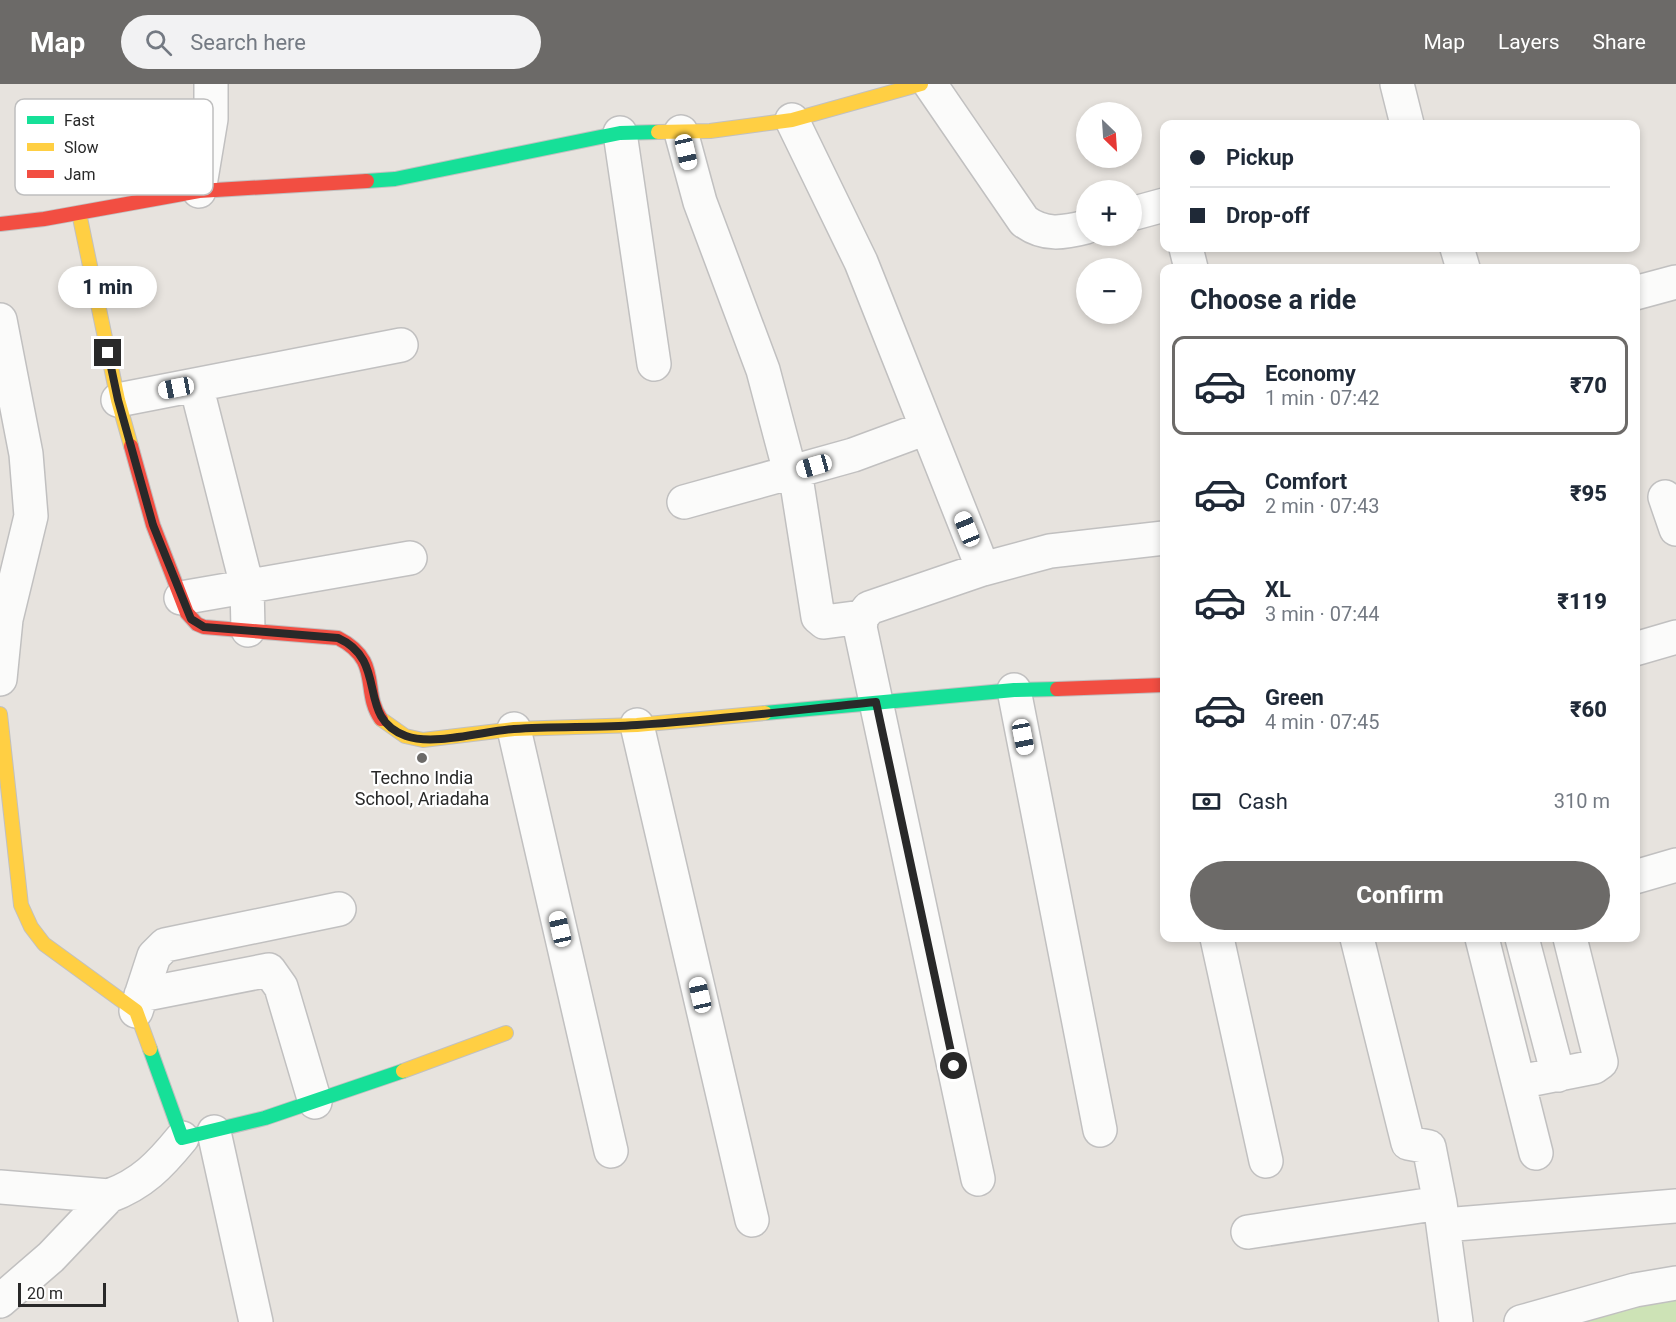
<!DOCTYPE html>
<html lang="en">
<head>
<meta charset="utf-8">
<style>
	body { margin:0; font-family:Roboto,sans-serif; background:#f2f2f3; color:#1f2937; height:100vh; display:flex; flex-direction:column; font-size:22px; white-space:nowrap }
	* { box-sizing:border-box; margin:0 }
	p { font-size:20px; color:#747a83 }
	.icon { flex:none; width:33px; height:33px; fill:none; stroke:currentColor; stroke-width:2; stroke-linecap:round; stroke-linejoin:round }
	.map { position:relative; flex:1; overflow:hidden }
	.panel { position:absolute; left:1160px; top:180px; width:480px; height:678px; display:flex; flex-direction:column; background:#fff; border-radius:12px; box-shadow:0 3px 9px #0003 }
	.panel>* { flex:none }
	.guide { position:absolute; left:1160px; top:36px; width:480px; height:132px; border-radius:12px; box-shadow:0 3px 9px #0003; display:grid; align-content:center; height:132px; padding:0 30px; background:#fff }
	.needle { width:39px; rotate:155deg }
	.tools { position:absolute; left:1076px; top:18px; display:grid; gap:12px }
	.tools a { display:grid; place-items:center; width:66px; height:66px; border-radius:50%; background:#fff; box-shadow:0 3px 9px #0003; font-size:30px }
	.scale { position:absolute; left:18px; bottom:15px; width:88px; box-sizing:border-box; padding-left:6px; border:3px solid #292929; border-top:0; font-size:16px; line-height:21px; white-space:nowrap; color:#292929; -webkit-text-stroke:4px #fff; paint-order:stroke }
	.end { position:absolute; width:27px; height:27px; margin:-14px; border:8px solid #292929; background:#fff; box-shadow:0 0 0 3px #fff }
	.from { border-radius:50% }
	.bubble { position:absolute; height:42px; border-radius:21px; background:#fff; box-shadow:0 3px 9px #0003; font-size:20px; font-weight:800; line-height:42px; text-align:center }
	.car { position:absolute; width:18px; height:36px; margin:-18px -9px; border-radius:8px; box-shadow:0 0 4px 2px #0007; background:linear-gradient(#fff 24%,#345 0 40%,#fff 0 76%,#345 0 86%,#fff 0) }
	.guide b { display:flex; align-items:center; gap:21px; height:57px; font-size:22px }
	.guide b+b { border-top:2px solid #e0e1e3 }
	.guide i { width:15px; height:15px; background:#1f2937 }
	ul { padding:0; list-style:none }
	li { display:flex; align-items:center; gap:18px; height:99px; margin:0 12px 9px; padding:0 18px; border:3px solid transparent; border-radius:12px }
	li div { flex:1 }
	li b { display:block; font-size:22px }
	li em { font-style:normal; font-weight:800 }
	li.on { border-color:#6c6a68 }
	li>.icon { width:54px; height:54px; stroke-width:1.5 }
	h2 { padding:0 30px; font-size:27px; line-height:72px }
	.pay { display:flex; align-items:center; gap:15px; height:66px; padding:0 30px; font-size:22px }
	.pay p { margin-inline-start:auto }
	.primary-button { display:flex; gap:12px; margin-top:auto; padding:12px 30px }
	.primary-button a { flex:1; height:69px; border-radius:36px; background:#6c6a68; color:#fff; font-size:24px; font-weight:800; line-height:69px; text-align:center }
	header { display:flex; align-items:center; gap:36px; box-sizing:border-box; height:84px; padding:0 30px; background:#6c6a68; color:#fff }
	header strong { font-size:28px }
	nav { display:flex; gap:33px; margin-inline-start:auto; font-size:21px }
	.search { width:420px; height:54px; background:#f2f2f3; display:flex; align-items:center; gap:15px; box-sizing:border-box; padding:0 21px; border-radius:33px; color:#747a83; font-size:22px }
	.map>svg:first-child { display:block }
</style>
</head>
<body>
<header>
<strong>Map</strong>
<div class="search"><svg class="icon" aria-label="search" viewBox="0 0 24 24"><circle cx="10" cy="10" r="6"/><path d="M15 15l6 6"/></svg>Search here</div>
<nav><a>Map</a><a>Layers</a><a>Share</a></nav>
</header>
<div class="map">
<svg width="1676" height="1238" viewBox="0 0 1676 1238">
	<rect width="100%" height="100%" fill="#e7e3de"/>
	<path fill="#cde3b6" d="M 1676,1214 L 1676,1238 L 1552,1238 Z"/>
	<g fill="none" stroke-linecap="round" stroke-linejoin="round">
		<defs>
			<path id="street" d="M 930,0 L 1024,137 C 1044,152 1063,149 1086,143
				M 1397,0 L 1407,40
				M 792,36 L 861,178 L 983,485
				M 681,48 L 700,118 L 763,286 L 790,388
				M 620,49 L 654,280
				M 199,107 L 211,35 L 211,0
				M 1131,130 L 1164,121
				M 1186,164 L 1191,184
				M 1457,164 L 1463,184
				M 1635,209 L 1676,198
				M 0,236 L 26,370 L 31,432 L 6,535 L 0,595
				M 196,301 L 247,502 L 248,546
				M 118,316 L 401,261
				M 795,387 L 818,533 L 824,538 L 862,533
				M 1665,413 L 1676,445
				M 684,418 L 853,371 L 926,344
				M 181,514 L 410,474
				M 1635,565 L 1676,553
				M 1014,606 L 1100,1046
				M 637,641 L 752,1136
				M 514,645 L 611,1067
				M 1635,793 L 1676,781
				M 1217,854 L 1266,1077
				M 1357,854 L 1408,1059 L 1429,1063 L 1440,1119 L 1456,1238
				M 1482,854 L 1536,1069
				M 1522,854 L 1558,991
				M 141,911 L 269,886 L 281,903 L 315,1018
				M 136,927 L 154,872 L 165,861 L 339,825
				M 1519,998 L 1594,983 L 1601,978 L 1570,854
				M 214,1048 L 256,1238
				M 978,1095 L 860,543 L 862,533 L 869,524 L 983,485 L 1050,467 L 1164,454
				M 0,1103 L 109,1112 L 51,1173 L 0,1217
				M 109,1112 C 142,1100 160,1081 182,1054
				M 1444,1141 L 1676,1122
				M 1248,1148 L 1440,1119
				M 1521,1238 L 1635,1206 L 1676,1199"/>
			<path id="fast" d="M 367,97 L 395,95 L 620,49 L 658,48
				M 765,629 L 1014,606 L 1057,605
				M 150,965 L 182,1054 L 265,1034 L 403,987"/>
			<path id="slow" d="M 658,48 L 710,47 L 792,36 L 921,0
				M 79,129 L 118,316 L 131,362
				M 0,630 L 21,821 L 31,843 L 44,860 L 136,927 L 150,965
				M 381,635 L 405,652 L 423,656 L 514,645 L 637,641 L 765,629
				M 403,987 L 506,949"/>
			<path id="jam" d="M 0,140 L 44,135 L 199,107 L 367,97
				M 131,362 L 153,441 L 187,529 L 197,540 L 204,543 L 338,554 C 383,577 361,607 381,635
				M 1057,605 L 1164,601"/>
		</defs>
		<use href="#street" stroke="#c1c0c0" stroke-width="36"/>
		<use href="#fast" stroke="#c1c0c0" stroke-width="16"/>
		<use href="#slow" stroke="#c1c0c0" stroke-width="16"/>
		<use href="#jam" stroke="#c1c0c0" stroke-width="16"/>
		<use href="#street" stroke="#fbfbfa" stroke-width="33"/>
		<use href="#fast" stroke="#16e098" stroke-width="14"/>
		<use href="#slow" stroke="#ffcf43" stroke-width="14"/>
		<use href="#jam" stroke="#f24e42" stroke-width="14"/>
	</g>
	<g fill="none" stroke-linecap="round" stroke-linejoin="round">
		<path stroke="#292929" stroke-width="8" d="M 108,269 L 118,316 L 153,441 L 191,535 L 204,543 L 338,554 C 390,577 355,634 406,652 C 434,662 484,647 514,645 C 555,642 596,644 637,641 C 717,636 797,626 876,618 L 954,982"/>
	</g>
	<circle fill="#6c6a68" stroke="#fff" stroke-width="2" cx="422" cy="674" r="6"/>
	<g text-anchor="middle" stroke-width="4.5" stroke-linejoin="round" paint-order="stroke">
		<g font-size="18" fill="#292929" stroke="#fff">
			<text x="422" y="700">Techno India<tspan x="422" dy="21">School, Ariadaha</tspan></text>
		</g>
	</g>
	<rect x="15" y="15" width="198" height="96" rx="9" fill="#fff" stroke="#bfbfbf" stroke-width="1.5"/>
	<rect x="27" y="32" width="27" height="8" fill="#16e098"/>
	<rect x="27" y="59" width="27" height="8" fill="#ffcf43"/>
	<rect x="27" y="86" width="27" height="8" fill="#f24e42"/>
	<g font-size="16" fill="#292929">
		<text x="64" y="42">Fast</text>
		<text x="64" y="69">Slow</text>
		<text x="64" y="96">Jam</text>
	</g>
</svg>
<div class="tools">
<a><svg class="needle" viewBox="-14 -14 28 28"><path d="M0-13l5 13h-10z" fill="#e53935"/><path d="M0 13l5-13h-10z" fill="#747a83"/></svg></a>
<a>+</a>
<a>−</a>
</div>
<div class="scale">20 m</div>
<i class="end from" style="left:954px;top:982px"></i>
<i class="end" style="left:108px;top:269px"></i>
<div class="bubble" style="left:58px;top:182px;width:99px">1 min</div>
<i class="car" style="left:686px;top:68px;rotate:167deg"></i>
<i class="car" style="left:176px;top:304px;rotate:259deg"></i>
<i class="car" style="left:814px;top:382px;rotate:254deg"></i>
<i class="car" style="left:967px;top:445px;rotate:338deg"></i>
<i class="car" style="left:1023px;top:653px;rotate:169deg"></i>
<i class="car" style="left:560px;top:845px;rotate:347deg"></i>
<i class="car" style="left:700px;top:911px;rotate:347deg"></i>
<div class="guide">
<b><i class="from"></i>Pickup</b>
<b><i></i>Drop-off</b>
</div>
<section class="panel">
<h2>Choose a ride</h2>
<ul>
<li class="on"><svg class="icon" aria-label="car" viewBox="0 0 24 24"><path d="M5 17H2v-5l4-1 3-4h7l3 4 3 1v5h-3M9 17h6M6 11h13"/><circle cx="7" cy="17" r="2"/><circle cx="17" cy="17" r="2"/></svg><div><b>Economy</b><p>1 min · 07:42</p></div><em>₹70</em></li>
<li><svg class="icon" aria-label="car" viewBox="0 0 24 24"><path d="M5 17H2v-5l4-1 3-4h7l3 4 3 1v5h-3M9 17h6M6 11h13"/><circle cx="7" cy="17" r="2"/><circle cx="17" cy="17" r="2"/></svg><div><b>Comfort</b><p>2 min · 07:43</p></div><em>₹95</em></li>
<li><svg class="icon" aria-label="car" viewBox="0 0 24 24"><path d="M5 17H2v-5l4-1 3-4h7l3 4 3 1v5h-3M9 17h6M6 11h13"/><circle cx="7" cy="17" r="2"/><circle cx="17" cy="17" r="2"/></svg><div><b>XL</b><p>3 min · 07:44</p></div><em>₹119</em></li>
<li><svg class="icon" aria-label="car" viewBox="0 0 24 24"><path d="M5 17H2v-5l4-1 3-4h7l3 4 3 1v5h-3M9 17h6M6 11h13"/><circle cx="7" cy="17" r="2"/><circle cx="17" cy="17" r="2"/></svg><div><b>Green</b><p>4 min · 07:45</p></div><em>₹60</em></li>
</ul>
<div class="pay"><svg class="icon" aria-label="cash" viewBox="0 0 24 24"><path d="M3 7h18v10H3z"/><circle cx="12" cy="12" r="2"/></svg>Cash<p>310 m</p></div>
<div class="primary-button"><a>Confirm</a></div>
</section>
</div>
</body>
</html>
